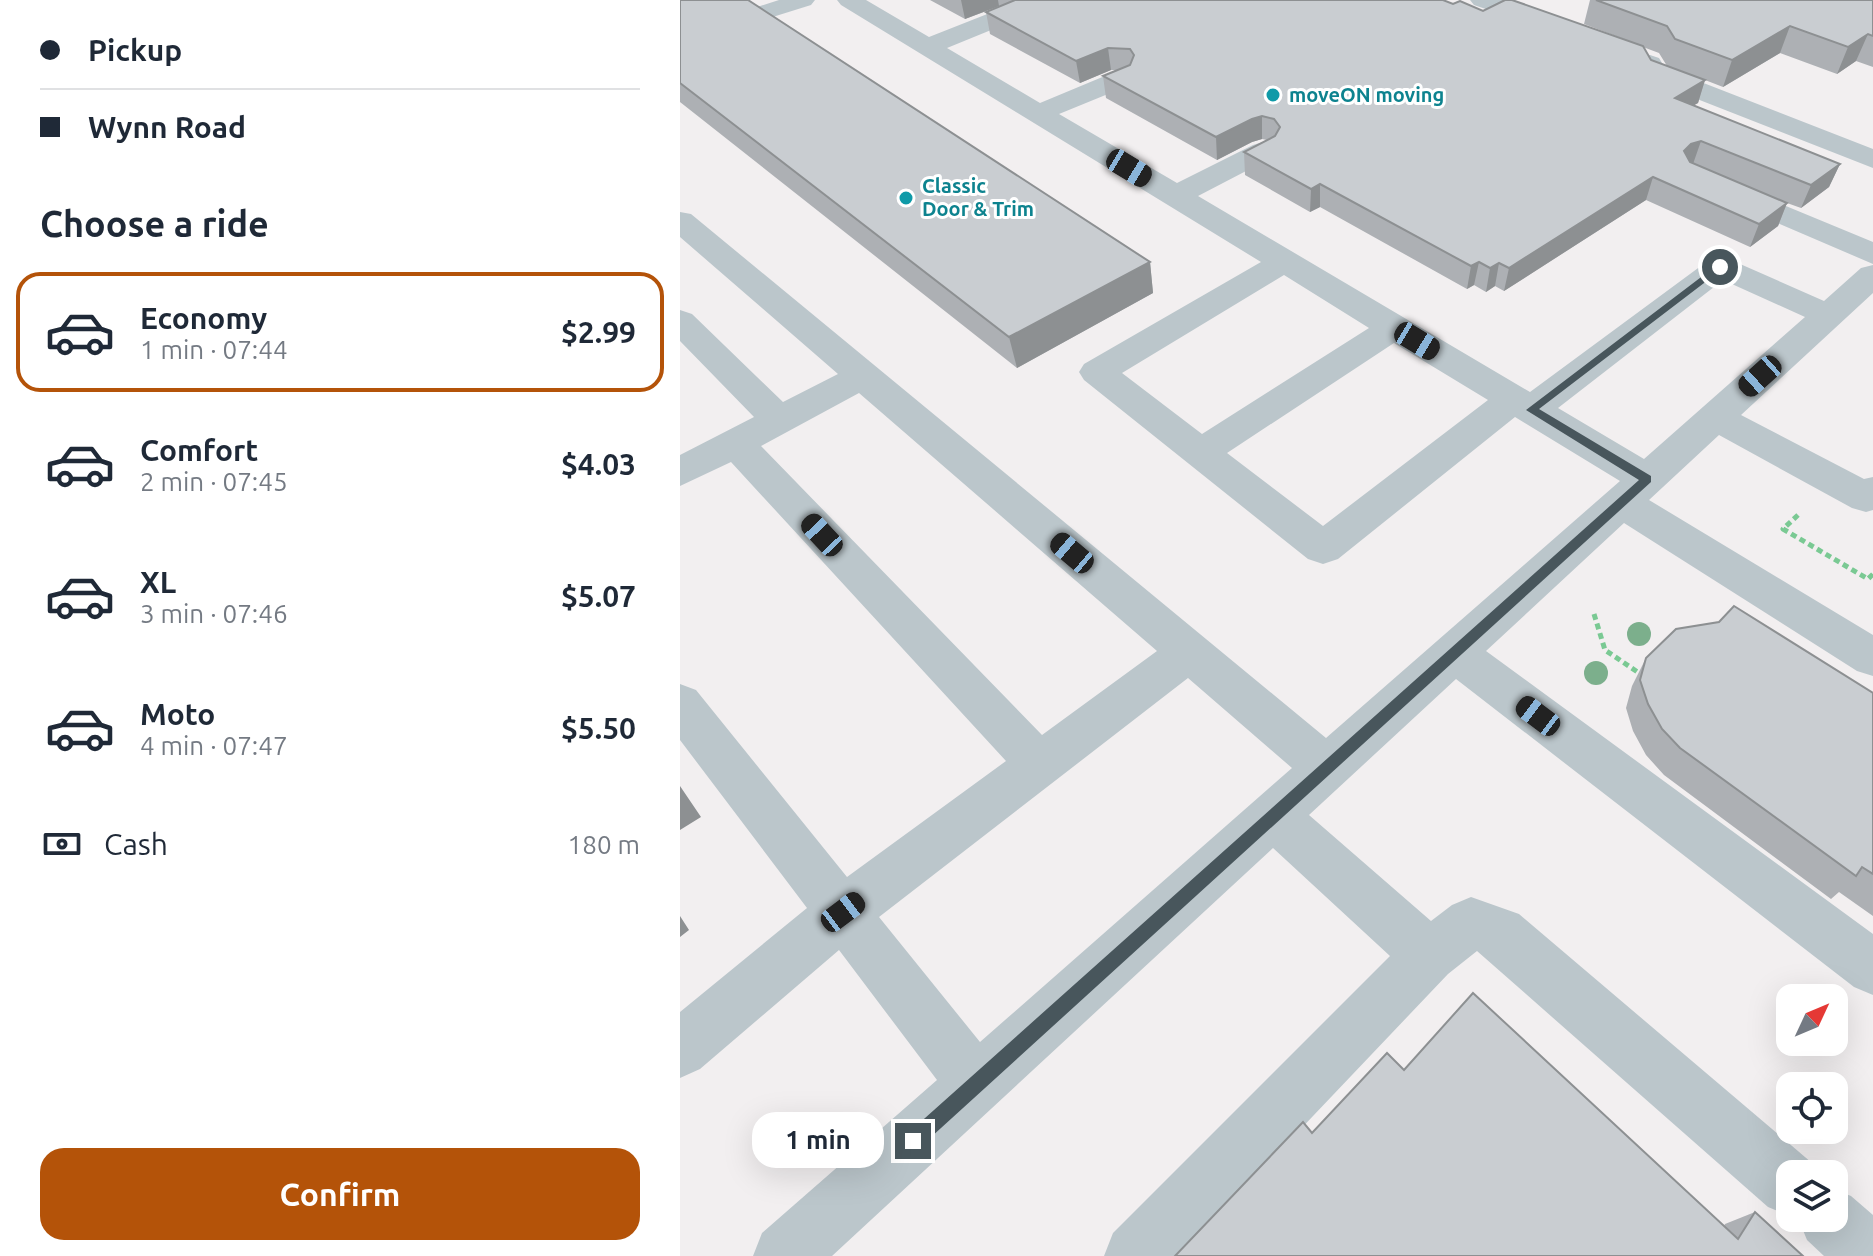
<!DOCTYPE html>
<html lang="en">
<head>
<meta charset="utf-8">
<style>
	body { margin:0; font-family:Ubuntu,sans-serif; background:#f2f2f3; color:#1f2937; height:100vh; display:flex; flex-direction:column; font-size:30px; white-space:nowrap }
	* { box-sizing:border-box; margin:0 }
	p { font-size:26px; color:#747a83 }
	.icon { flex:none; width:44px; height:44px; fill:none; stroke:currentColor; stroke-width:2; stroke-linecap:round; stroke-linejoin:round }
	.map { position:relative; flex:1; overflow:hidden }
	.sheet { display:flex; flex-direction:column; background:#fff; width:680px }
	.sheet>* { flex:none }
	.top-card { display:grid; align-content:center; height:176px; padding:0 40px; background:#fff }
	.needle { width:52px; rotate:46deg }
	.buttons { position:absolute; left:1096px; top:984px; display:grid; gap:16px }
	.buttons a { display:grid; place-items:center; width:72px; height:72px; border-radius:16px; background:#fff; box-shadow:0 8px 32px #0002; font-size:40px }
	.end { position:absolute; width:36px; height:36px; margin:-18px; border:10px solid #48565c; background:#fff; box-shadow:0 0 0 4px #fff }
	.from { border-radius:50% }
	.bubble { position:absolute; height:56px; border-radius:24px; background:#fff; box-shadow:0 8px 32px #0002; font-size:26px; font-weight:700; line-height:56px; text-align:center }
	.car { position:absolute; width:24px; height:48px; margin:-24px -12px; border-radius:10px; box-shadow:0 0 6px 2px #0007; background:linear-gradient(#222 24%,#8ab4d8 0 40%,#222 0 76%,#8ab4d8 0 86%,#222 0) }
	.top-card b { display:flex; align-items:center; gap:28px; height:76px; font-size:30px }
	.top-card b+b { border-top:2px solid #e0e1e3 }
	.top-card i { width:20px; height:20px; background:#1f2937 }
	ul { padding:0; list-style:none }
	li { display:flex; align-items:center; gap:24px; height:120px; margin:0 16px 12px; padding:0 24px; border:4px solid transparent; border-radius:24px }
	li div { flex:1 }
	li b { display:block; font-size:30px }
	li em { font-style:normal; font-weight:700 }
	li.on { border-color:#b45309 }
	li>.icon { width:72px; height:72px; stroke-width:1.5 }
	h2 { padding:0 40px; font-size:36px; line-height:96px }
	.pay { display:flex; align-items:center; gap:20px; height:88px; padding:0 40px; font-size:30px }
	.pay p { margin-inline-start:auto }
	.cta { display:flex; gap:16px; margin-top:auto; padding:16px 40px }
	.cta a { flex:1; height:92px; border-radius:24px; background:#b45309; color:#fff; font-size:32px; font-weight:700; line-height:92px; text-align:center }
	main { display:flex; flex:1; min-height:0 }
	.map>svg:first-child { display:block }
</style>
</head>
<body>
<main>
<section class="sheet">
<div class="top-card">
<b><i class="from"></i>Pickup</b>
<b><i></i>Wynn Road</b>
</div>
<h2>Choose a ride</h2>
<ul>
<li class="on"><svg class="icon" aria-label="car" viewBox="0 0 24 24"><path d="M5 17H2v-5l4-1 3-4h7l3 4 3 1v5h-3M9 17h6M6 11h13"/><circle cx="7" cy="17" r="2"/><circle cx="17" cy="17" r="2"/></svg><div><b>Economy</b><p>1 min · 07:44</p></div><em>$2.99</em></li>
<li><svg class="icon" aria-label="car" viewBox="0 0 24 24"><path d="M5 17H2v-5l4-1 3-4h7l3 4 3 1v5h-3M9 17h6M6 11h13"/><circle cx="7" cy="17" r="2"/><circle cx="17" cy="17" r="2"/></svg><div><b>Comfort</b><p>2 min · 07:45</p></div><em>$4.03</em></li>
<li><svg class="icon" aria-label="car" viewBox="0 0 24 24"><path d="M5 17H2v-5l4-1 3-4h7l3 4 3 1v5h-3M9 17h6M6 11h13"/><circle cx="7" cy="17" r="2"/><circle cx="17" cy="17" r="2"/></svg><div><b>XL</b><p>3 min · 07:46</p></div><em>$5.07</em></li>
<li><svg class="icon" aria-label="car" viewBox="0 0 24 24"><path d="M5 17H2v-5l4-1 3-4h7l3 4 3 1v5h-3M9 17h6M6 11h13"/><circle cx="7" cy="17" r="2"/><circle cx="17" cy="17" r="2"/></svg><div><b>Moto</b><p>4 min · 07:47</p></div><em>$5.50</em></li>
</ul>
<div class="pay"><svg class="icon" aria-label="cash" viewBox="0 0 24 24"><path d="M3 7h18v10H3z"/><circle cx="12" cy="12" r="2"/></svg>Cash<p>180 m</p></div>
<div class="cta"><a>Confirm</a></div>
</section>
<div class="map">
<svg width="1193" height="1256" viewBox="0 0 1193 1256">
	<rect width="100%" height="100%" fill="#f2eff0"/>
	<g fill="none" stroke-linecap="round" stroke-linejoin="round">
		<path stroke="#7ac993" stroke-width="5" stroke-dasharray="6 4" stroke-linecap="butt" d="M 1118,515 L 1103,529 L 1188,579 L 1193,574
			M 914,614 L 925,650 L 962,675"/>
		<path fill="#bbc6cb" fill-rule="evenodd" d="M 99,0 L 135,0 L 131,5 L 83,20 L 74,18 L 71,13 L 74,8 Z
			M 157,0 L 186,0 L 249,37 L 320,9 L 338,9 L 341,14 L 338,19 L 267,48 L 360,103 L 432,73 L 450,73 L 454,79 L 450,85 L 379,114 L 497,183 L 573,145 L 583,142 L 593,145 L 597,151 L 593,157 L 518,196 L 850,392 L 1029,260 L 1040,257 L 1051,260 L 1144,301 L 1181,268 L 1193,265 L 1193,293 L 1061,415 L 1184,479 L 1193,477 L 1193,510 L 1186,512 L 1172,508 L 1039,435 L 969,500 L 1193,635 L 1193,676 L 1177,671 L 944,523 L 806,651 L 1193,934 L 1193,995 L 1174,987 L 776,679 L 629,815 L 751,921 L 772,905 L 791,897 L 839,914 L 1132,1163 L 1136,1174 L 1110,1174 L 1110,1216 L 1088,1207 L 797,951 L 768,974 L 500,1256 L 424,1256 L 433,1233 L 710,956 L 593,848 L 152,1256 L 73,1256 L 82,1233 L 257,1080 L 159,950 L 20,1069 L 0,1078 L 0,1012 L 127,908 L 0,740 L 0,684 L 16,690 L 167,877 L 326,761 L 51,462 L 0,486 L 0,455 L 74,417 L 0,341 L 0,310 L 12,314 L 103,402 L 158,374 L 0,237 L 0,212 L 11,214 L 646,738 L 940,481 L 835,417 L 658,559 L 643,564 L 628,559 L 404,380 L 399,372 L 404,364 L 581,262 L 161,5 ZM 604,275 L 689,328 L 522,434 L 442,373 ZM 1043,280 L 1125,317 L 964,459 L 878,408 ZM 714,343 L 808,400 L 643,526 L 547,453 ZM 179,393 L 477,651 L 362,735 L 81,446 ZM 508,678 L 612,768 L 300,1042 L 199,917 Z
			M 790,0 L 833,0 L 882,19 L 885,24 L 882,29 L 864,29 L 794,5 Z
			M 970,55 L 979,58 L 985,68 L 1193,149 L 1193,168 L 966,79 L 957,63 L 961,58 Z
			M 1048,182 L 1193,242 L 1193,264 L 1037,197 L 1033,191 L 1037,185 Z
			M 1154,1189 L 1171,1196 L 1193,1215 L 1193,1256 L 1144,1256 L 1127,1240 L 1118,1218 L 1154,1218 Z"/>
	</g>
	<g fill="#7caf8c">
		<circle cx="959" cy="634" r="12"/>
		<circle cx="916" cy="673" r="12"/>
	</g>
	<path fill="#adb0b4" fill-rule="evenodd" d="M 0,0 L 470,262 L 473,293 L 337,368 L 0,102 Z
		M 250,0 L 763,0 L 773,4 L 949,41 L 904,24 L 910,0 L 1193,0 L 1193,67 L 1176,61 L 1157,74 L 1100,53 L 1043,87 L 1025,80 L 1018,103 L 1013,105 L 1160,164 L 1149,187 L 1121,208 L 1107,203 L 1098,226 L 1070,247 L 966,200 L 824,291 L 815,286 L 806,292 L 794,285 L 787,289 L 640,207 L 630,212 L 565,175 L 564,152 L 587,140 L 582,139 L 572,142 L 537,160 L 426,98 L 423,76 L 436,70 L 431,70 L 400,83 L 310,34 L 306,12 L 320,6 L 285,19 ZM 963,47 L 979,53 L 987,66 L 971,60 Z
		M 966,658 L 1193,693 L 1193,916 L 1159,892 L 1151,899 L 984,775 L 966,755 L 953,731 L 946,708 L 952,686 Z
		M 724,1070 L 1044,1226 L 1045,1224 L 1075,1212 L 1123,1256 L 632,1133 Z"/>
	<path fill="#8d9092" d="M 281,0 L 318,0 L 319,6 L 285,19 Z
		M 1110,26 L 1100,53 L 1043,87 L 1052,60 Z
		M 1188,34 L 1176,61 L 1157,74 L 1168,47 Z
		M 428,48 L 431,70 L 400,83 L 396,61 Z
		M 1025,80 L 1018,103 L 988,121 L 995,98 Z
		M 582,116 L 582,139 L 572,142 L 537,160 L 536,137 L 572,119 Z
		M 1021,141 L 1013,164 L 1003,167 L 1004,151 L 1011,144 Z
		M 1160,164 L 1149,187 L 1121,208 L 1131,185 Z
		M 973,177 L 966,200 L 824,291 L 829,268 Z
		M 640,184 L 640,207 L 630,212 L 631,189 Z
		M 1107,203 L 1098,226 L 1070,247 L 1079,224 Z
		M 470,262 L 473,293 L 337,368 L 329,337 Z
		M 799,262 L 794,285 L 787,289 L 791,266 Z
		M 819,263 L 815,286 L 806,292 L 810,268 Z
		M 0,786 L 21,817 L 0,830 Z
		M 0,916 L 9,930 L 0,937 Z"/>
	<path fill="#c9cdd1" stroke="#8d9092" stroke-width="2" d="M 0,0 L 68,0 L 470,262 L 329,337 L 0,83 Z
		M 335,0 L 763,0 L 773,4 L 780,1 L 803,11 L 825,0 L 832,0 L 963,46 L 971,60 L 1025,80 L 995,98 L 1160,164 L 1131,185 L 1021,141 L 1011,144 L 1004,151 L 1010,162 L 1107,203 L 1079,224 L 973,177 L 829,268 L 819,263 L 810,268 L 799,262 L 791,266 L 640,184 L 631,189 L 564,152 L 595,136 L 600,127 L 594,119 L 582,116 L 572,119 L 536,137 L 423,76 L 450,65 L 454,55 L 450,49 L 428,48 L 396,61 L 306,12 Z
		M 916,0 L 1193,0 L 1193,36 L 1188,34 L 1168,47 L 1110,26 L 1052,60 L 995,39 L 987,26 Z
		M 1054,606 L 1193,693 L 1193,874 L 1182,867 L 1176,876 L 1000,748 L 982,729 L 968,704 L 960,680 L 966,658 L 996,629 L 1039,622 Z
		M 793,993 L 1058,1239 L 1075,1212 L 1123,1256 L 495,1256 L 623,1122 L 632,1133 L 707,1053 L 724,1070 Z"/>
	<path fill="#48565c" d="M 1037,265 L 1045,267 L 859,409 L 971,476 L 971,482 L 239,1148 L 233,1150 L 226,1148 L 224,1141 L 226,1135 L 959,480 L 846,410 Z"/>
	<g fill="#0f9aa8" stroke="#fff" stroke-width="3">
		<circle cx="593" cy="95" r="8"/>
		<circle cx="226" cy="198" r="8"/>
	</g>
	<g text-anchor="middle" stroke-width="6" stroke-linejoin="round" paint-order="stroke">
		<g font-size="20" font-weight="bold" fill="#0d838f" stroke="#fff" text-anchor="start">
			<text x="609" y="102">moveON moving</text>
			<text x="242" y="193">Classic<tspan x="242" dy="23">Door &amp; Trim</tspan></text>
		</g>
	</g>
</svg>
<div class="buttons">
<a><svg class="needle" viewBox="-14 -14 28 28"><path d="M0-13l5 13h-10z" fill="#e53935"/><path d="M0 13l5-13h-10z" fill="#747a83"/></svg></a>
<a><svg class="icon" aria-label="locate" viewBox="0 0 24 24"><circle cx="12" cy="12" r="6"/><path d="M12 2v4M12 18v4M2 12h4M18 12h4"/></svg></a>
<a><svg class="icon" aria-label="layers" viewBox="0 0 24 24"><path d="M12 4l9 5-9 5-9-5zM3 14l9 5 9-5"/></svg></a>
</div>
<i class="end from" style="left:1040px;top:267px"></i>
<i class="end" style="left:233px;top:1141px"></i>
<div class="bubble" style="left:72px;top:1112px;width:132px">1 min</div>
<i class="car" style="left:449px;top:168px;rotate:121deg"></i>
<i class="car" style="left:737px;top:341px;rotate:121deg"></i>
<i class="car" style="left:1080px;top:376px;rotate:228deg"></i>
<i class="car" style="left:142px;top:535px;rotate:317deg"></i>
<i class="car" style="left:392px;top:553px;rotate:310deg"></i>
<i class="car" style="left:858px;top:716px;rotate:307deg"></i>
<i class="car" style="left:163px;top:912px;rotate:53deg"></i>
</div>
</main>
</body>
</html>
